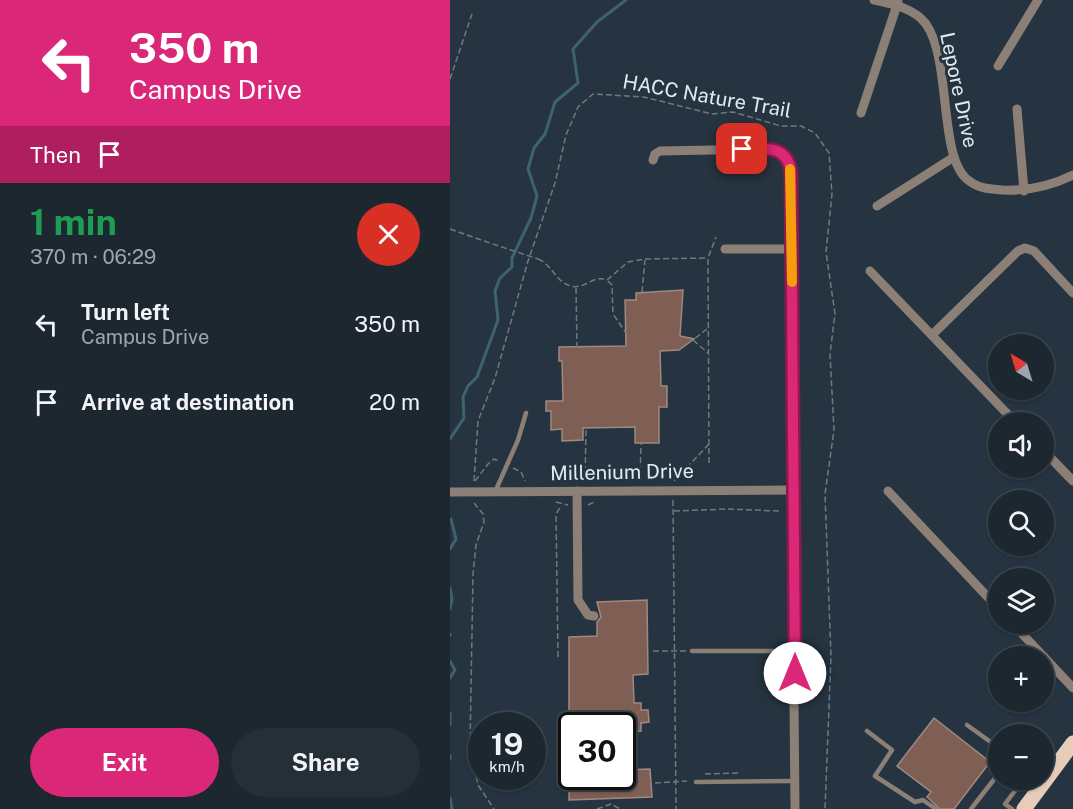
<!DOCTYPE html>
<html lang="en">
<head>
<meta charset="utf-8">
<style>
  :root { --surface:#1c2730; --page:#252f38; --text:#f1f3f6; --muted:#a0a5ab; --line:#3a444c; --accent:#db2777 }
  body { margin:0; font-family:"Public Sans",sans-serif; background:var(--page); color:var(--text); height:100vh; display:flex; flex-direction:column; font-size:22px; white-space:nowrap }
  * { box-sizing:border-box; margin:0 }
  p { font-size:20px; color:var(--muted) }
  .icon { flex:none; width:33px; height:33px; fill:none; stroke:currentColor; stroke-width:2; stroke-linecap:round; stroke-linejoin:round }
  .map { position:relative; flex:1; overflow:hidden }
  .sheet { display:flex; flex-direction:column; background:var(--surface); width:450px }
  .sheet>* { flex:none }
  .banner { background:#db2777; color:#fff; overflow:hidden }
  .needle { width:39px; rotate:322deg }
  .controls { position:absolute; left:538px; top:334px; display:grid; gap:12px }
  .controls a { display:grid; place-items:center; width:66px; height:66px; border-radius:50%; background:var(--surface); box-shadow:0 2px 4px #0004,0 0 0 2px var(--line); font-size:30px }
  .speed { position:absolute; left:18px; top:712px; display:flex; gap:12px; font-size:30px; font-weight:700; text-align:center }
  .speed>* { display:grid; place-content:center; width:78px; height:78px; border-radius:50%; background:var(--surface); box-shadow:0 2px 4px #0004,0 0 0 2px var(--line); line-height:1 }
  .speed small { font-size:15px; font-weight:400 }
  .speed .limit { border:3px solid #111; border-radius:9px; background:#fff; color:#111 }
  .pin { position:absolute; display:grid; place-items:center; width:51px; height:51px; color:#fff; margin:-26px; border-radius:12px; box-shadow:0 3px 9px #0006 }
  .me { position:absolute; width:66px; margin:-33px; rotate:0deg; stroke-linejoin:round; filter:drop-shadow(0 0 4px #0008) }
  .turn { display:flex; align-items:center; gap:21px; height:126px; padding:0 30px; font-size:27px }
  .turn .icon { width:78px; height:78px; stroke-width:2.5 }
  .turn b { display:block; font-size:42px; line-height:51px }
  .then { display:flex; align-items:center; height:57px; padding:0 30px; background:#0003; gap:12px; font-size:22px }
  .round { display:grid; place-items:center; flex:none; width:63px; height:63px; border-radius:32px; background:var(--page) }
  .head { display:flex; align-items:center; justify-content:space-between; height:102px; padding:0 30px }
  h1 { font-size:36px; font-weight:700; line-height:45px; color:#1e9e55 }
  .action { display:flex; gap:12px; margin-top:auto; padding:12px 30px }
  .action a { flex:1; height:69px; border-radius:36px; background:var(--accent); color:#fff; font-size:24px; font-weight:700; line-height:69px; text-align:center }
  .action a+a { background:var(--page); color:var(--text) }
  ul { padding:0; list-style:none }
  li { display:flex; align-items:center; gap:18px; height:78px; padding:0 30px }
  li div { flex:1 }
  li b { display:block; font-size:22px }
  li em { font-style:normal }
  main { display:flex; flex:1; min-height:0 }
  .map>svg:first-child { display:block }
</style>
</head>
<body>
<main>
<section class="sheet">
<div class="banner">
<div class="turn"><svg class="icon" aria-label="left" viewBox="0 0 24 24"><path d="M17 20v-9H6M10 6l-5 5 5 5"/></svg><div><b>350 m</b>Campus Drive</div></div>
<div class="then">Then<svg class="icon" aria-label="arrive" viewBox="0 0 24 24"><path d="M6 21V4h12l-3 4 3 4H6"/></svg></div>
</div>
<div class="head"><div><h1>1 min</h1><p>370 m · 06:29</p></div><a class="round" style="background:#d93025;color:#fff"><svg class="icon" aria-label="close" viewBox="0 0 24 24"><path d="M6 6l12 12M18 6L6 18"/></svg></a></div>
<ul>
<li><svg class="icon" aria-label="left" viewBox="0 0 24 24"><path d="M17 20v-9H6M10 6l-5 5 5 5"/></svg><div><b>Turn left</b><p>Campus Drive</p></div><em>350 m</em></li>
<li><svg class="icon" aria-label="arrive" viewBox="0 0 24 24"><path d="M6 21V4h12l-3 4 3 4H6"/></svg><div><b>Arrive at destination</b></div><em>20 m</em></li>
</ul>
<div class="action"><a>Exit</a><a>Share</a></div>
</section>
<div class="map">
<svg width="623" height="809" viewBox="0 0 623 809">
  <rect width="100%" height="100%" fill="#253440"/>
  <g fill="none" stroke-linecap="round" stroke-linejoin="round">
    <g stroke="#3d646d" stroke-width="3">
      <path d="M 0,439 L 14,418 L 13,397 L 18,386 L 27,377 L 48,320 L 45,291 L 50,278 L 62,267 L 62,258 L 81,218 L 87,196 L 78,169 L 84,148 L 95,134 L 105,102 L 128,83 L 123,49 L 147,22 L 176,0"/>
      <path d="M 0,549 L 6,539 L 1,519"/>
      <path d="M 0,588 L 2,599 L 0,609"/>
      <path d="M 0,634 L 0,635"/>
      <path d="M 0,661 L 5,670 L 0,678"/>
      <path d="M 0,713 L 0,725"/>
      <path d="M 0,756 L 0,759"/>
      <path d="M 0,798 L 2,809"/>
    </g>
  </g>
  <g fill="#7f5f53" stroke="#9f8981" stroke-width="1.5">
    <path d="M 233,290 L 230,336 L 244,339 L 229,350 L 210,351 L 211,386 L 217,386 L 217,407 L 209,407 L 209,443 L 185,443 L 185,427 L 133,428 L 133,440 L 112,441 L 112,429 L 101,430 L 101,411 L 96,411 L 96,401 L 113,401 L 112,361 L 109,361 L 109,347 L 176,346 L 175,300 L 186,300 L 186,293 Z"/>
    <path d="M 197,600 L 198,674 L 183,675 L 184,703 L 191,703 L 191,710 L 198,710 L 199,722 L 191,723 L 191,731 L 172,732 L 172,726 L 119,726 L 119,637 L 147,636 L 147,622 L 151,617 L 147,602 Z"/>
    <path d="M 484,718 L 540,762 L 504,809 L 490,809 L 477,797 L 481,792 L 447,766 Z"/>
    <path d="M 200,769 L 202,797 L 119,800 L 119,777 L 172,777 L 172,770 Z"/>
  </g>
  <g fill="none" stroke-linecap="round" stroke-linejoin="round">
    <g stroke="#6d7a84" stroke-width="1.5" stroke-dasharray="6 3" stroke-linecap="butt">
      <path d="M 0,79 L 23,11"/>
      <path d="M 0,229 L 34,241"/>
      <path d="M 88,259 C 103,265 105,282 121,286 C 135,290 143,274 157,280 L 178,262 L 195,259 L 257,258"/>
      <path d="M 158,281 L 162,285 L 163,314 L 176,333"/>
      <path d="M 126,288 L 127,347"/>
      <path d="M 192,292 L 195,260"/>
      <path d="M 257,329 L 243,340 L 258,353"/>
      <path d="M 259,463 L 258,258 L 266,237"/>
      <path d="M 63,468 L 71,472 L 75,481"/>
      <path d="M 24,481 L 28,421 L 45,378 L 78,261 L 105,183 L 116,135 L 128,107 L 143,94 L 194,97 L 262,114 L 283,112 L 331,126 L 351,126 L 365,133 L 379,153 L 382,194 L 376,252 L 385,314 L 380,354 L 384,430 L 375,494 L 381,656 L 375,809"/>
      <path d="M 25,481 L 38,464 L 44,459 L 50,462"/>
      <path d="M 135,481 L 136,428"/>
      <path d="M 190,481 L 191,443"/>
      <path d="M 224,481 L 260,443"/>
      <path d="M 223,500 L 226,809"/>
      <path d="M 106,502 L 118,505"/>
      <path d="M 24,503 L 33,514 L 34,522 L 26,545 L 23,574 L 20,748 L 28,785 L 44,809"/>
      <path d="M 138,505 L 146,501"/>
      <path d="M 224,511 L 277,509 L 329,511"/>
      <path d="M 203,651 L 236,651"/>
      <path d="M 108,657 L 106,514 L 111,506"/>
      <path d="M 255,774 L 289,773"/>
      <path d="M 205,783 L 237,781"/>
      <path d="M 147,809 L 161,804 L 170,809"/>
    </g>
    <g stroke="#8c7f76" stroke-width="4.5">
      <path d="M 45,492 L 68,440 L 76,413"/>
      <path d="M 242,651 L 345,651"/>
      <path d="M 517,725 L 549,748"/>
      <path d="M 417,731 L 442,750 L 425,776 L 465,802 L 473,800 L 486,809"/>
      <path d="M 246,782 L 345,781"/>
      <path d="M 521,809 L 549,773"/>
      <path d="M 562,809 L 555,804 L 573,780"/>
    </g>
    <g stroke="#8c7f76" stroke-width="9">
      <path d="M 424,0 C 442,4 464,8 476,24 C 502,61 488,157 518,180 C 529,189 540,189 553,190 C 577,191 601,186 623,175"/>
      <path d="M 548,66 L 588,0"/>
      <path d="M 567,109 L 574,191"/>
      <path d="M 411,113 L 448,2"/>
      <path d="M 203,160 L 205,154 L 210,151 L 320,149 L 334,154 L 339,162 L 345,809"/>
      <path d="M 427,206 L 504,157"/>
      <path d="M 275,249 L 342,249"/>
      <path d="M 420,271 L 566,423"/>
      <path d="M 482,335 L 568,251 L 575,248 L 584,251 L 623,293"/>
      <path d="M 594,451 L 623,481"/>
      <path d="M 127,491 L 128,600 L 138,615 L 144,616"/>
      <path d="M 438,491 L 549,609"/>
      <path d="M 0,492 L 344,490"/>
      <path d="M 563,624 L 594,657"/>
      <path d="M 594,657 L 623,688"/>
    </g>
    <path stroke="#e6ccb9" stroke-width="15" d="M 574,809 L 623,743"/>
    <path stroke="#6d7a84" stroke-width="1.5" stroke-dasharray="6 3" stroke-linecap="butt" d="M 34,241 L 88,259"/>
  </g>
  <g fill="none" stroke-linecap="round" stroke-linejoin="round">
    <g stroke="#8e194d" stroke-width="15">
      <path id="route" d="M 292,149 C 315,149 337,144 341,172 L 345,673"/>
    </g>
    <use href="#route" stroke="#db2777" stroke-width="10"/>
    <path stroke="#f59e0b" stroke-width="10" d="M 340,169 L 342,282"/>
  </g>
  <g text-anchor="middle" stroke-width="6" stroke-linejoin="round" paint-order="stroke">
    <g font-size="20" fill="#e1eaf2" stroke="#253440">
      <text transform="translate(509 90) rotate(78)" y="7">Lepore Drive</text>
      <text transform="translate(257 96) rotate(10)" y="7">HACC Nature Trail</text>
      <text transform="translate(172 472) rotate(-1)" y="7">Millenium Drive</text>
    </g>
  </g>
</svg>
<div class="controls">
<a><svg class="needle" viewBox="-14 -14 28 28"><path d="M0-13l5 13h-10z" fill="#e53935"/><path d="M0 13l5-13h-10z" fill="#a0a5ab"/></svg></a>
<a><svg class="icon" aria-label="sound" viewBox="0 0 24 24"><path d="M4 9h4l5-4v14l-5-4H4zM17 9q2 3 0 6"/></svg></a>
<a><svg class="icon" aria-label="search" viewBox="0 0 24 24"><circle cx="10" cy="10" r="6"/><path d="M15 15l6 6"/></svg></a>
<a><svg class="icon" aria-label="layers" viewBox="0 0 24 24"><path d="M12 4l9 5-9 5-9-5zM3 14l9 5 9-5"/></svg></a>
<a>+</a>
<a>−</a>
</div>
<div class="speed"><div>19<small>km/h</small></div><div class="limit">30</div></div>
<div class="pin" style="left:292px;top:149px;background:#d93025"><svg class="icon" aria-label="arrive" viewBox="0 0 24 24"><path d="M6 21V4h12l-3 4 3 4H6"/></svg></div>
<svg class="me" style="left:345px;top:673px" viewBox="-20 -20 40 40"><circle r="19" fill="#fff"/><path d="M0-13L10 11 0 6-10 11z" fill="#db2777"/></svg>
</div>
</main>
</body>
</html>
